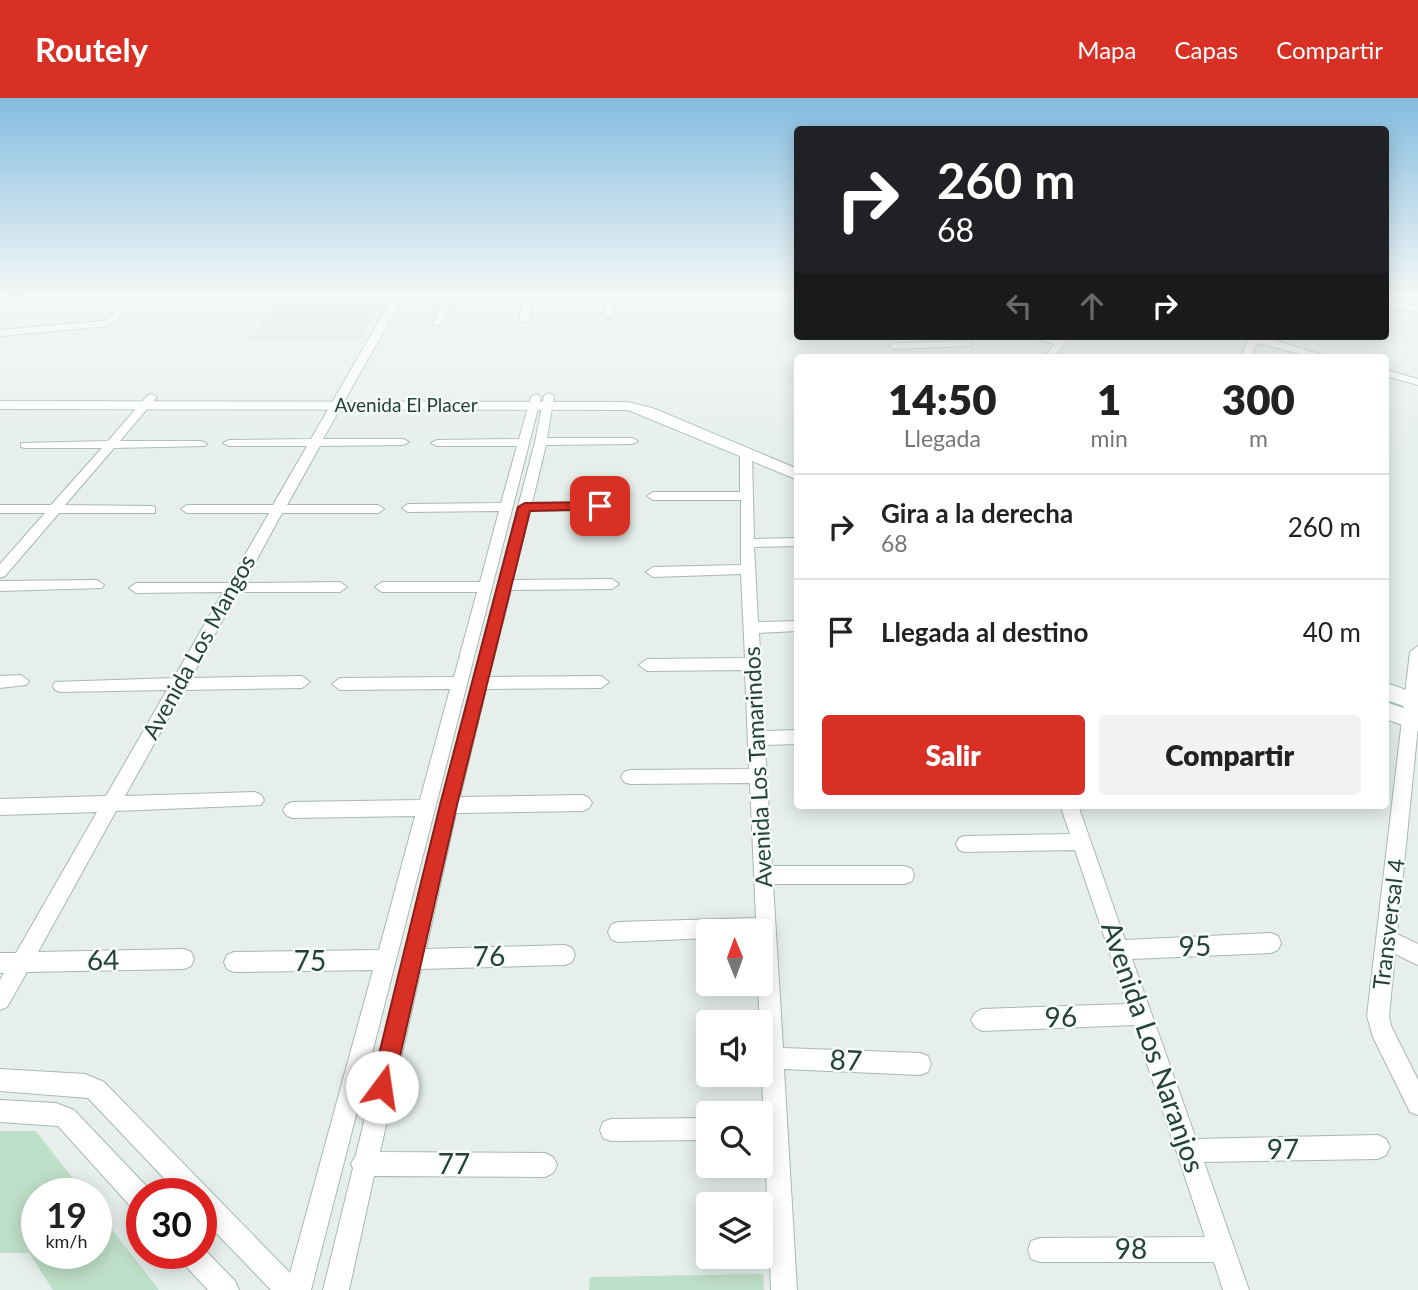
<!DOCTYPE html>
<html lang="es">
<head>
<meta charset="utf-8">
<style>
  :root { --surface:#fff; --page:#f2f2f2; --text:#222; --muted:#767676; --line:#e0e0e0; --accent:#d93025 }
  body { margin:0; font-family:Lato,sans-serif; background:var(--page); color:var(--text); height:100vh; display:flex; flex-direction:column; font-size:26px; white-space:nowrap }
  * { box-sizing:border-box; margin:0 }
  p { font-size:23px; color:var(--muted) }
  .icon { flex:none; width:38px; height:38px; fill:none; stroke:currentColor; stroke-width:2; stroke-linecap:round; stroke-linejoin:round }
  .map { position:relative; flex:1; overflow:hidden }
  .sheet { position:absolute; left:794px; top:256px; width:595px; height:455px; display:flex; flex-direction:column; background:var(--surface); border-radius:7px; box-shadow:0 4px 18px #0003 }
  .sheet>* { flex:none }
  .top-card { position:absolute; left:794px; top:28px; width:595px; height:214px; border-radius:7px; box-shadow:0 4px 18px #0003; background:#202124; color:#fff; overflow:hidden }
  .needle { width:46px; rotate:359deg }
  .buttons { position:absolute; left:696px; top:821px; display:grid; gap:14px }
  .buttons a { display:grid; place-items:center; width:77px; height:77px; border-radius:7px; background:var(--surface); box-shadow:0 4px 18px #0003; font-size:35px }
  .speed { position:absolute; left:21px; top:1080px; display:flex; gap:14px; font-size:35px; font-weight:700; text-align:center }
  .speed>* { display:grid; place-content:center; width:91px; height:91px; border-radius:50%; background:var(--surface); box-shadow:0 4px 18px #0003; line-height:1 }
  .speed small { font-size:18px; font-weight:400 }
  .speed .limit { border:10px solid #d22; background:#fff; color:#111 }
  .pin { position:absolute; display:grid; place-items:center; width:60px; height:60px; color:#fff; margin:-30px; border-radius:14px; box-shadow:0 4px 10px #0006 }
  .me { position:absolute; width:77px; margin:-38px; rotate:14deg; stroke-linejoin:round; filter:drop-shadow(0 0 5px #0008) }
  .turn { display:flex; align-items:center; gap:24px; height:147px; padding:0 28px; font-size:32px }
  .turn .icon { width:91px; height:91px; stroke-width:2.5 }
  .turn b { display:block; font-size:49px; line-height:60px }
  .lanes { display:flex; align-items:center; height:66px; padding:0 28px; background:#0003; justify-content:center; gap:35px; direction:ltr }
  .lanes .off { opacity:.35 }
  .eta { display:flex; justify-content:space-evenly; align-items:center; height:119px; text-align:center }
  .eta b { font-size:42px; font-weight:800; line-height:49px }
  .cta { display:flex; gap:14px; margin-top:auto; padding:14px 28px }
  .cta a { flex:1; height:80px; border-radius:7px; background:var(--accent); color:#fff; font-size:28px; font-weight:800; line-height:80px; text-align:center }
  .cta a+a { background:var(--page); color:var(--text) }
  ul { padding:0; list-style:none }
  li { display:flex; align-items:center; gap:21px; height:105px; padding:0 28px; border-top:2px solid var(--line) }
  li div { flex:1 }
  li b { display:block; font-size:26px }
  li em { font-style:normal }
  header { display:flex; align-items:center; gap:42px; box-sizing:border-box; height:98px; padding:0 35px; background:var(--accent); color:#fff }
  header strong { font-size:33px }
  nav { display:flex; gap:38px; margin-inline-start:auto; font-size:24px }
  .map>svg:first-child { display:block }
</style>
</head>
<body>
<header>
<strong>Routely</strong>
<nav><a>Mapa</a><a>Capas</a><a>Compartir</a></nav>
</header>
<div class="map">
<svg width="1418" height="1192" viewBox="0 0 1418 1192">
  <rect width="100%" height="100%" fill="#e6efeb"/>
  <path fill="#d4dfda" d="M 383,200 L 361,240 L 249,242 L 279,201 Z"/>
  <g fill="#bfe0c8">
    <path d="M 0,1033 L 36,1033 L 84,1095 L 37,1096 L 37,1155 L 96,1155 L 96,1111 L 159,1192 L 53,1192 L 29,1155 L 0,1155 Z"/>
    <path d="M 763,1176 L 764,1192 L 589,1192 L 590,1179 Z"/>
  </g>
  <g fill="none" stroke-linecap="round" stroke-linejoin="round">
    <g stroke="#a8b8b2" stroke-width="2">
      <g id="street">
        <path d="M 35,197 L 73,197 L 68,200 L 0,205 L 0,199 Z"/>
        <path d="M 126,197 L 135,197 L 115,224 L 108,228 L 0,238 L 0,232 L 103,223 L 109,220 Z"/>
        <path d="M 145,197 L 231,197 L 226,200 L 147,202 L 142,199 Z"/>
        <path d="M 394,197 L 404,197 L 323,341 L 403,341 L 409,344 L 403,347 L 320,348 L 287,407 L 378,407 L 384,411 L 378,415 L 282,415 L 244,485 L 340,484 L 347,489 L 340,494 L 238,494 L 191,580 L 302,578 L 310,584 L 302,590 L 184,592 L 125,698 L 255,694 L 261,697 L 264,702 L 261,707 L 116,713 L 38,854 L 184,851 L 191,854 L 194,861 L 191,868 L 184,871 L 27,874 L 7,909 L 0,912 L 0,882 L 4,875 L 0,875 L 0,855 L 16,855 L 97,714 L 0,717 L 0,701 L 106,698 L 167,592 L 61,594 L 55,592 L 53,588 L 55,584 L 174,580 L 223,494 L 136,495 L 129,490 L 136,485 L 229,485 L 269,415 L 187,415 L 181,411 L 187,407 L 273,407 L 307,348 L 229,348 L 223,345 L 229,342 L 311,341 Z"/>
        <path d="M 445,197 L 454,197 L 443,225 L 435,227 L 433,225 Z"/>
        <path d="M 524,197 L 534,197 L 529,222 L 524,225 L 519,222 Z"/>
        <path d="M 607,197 L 616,197 L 613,218 L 608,221 L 603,218 Z"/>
        <path d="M 701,197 L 723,197 L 718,200 Z"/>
        <path d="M 1386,202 L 1418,208 L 1418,214 L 1386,208 Z"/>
        <path d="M 1030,238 L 1058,241 L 1060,238 L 1070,238 L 1055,259 L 1045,259 L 1054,246 Z"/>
        <path d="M 1238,238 L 1260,238 L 1329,259 L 1312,259 L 1257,245 L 1251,259 L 1241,259 L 1248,242 Z"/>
        <path d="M 967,243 L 971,244 L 971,248 L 894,251 L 889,248 L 894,245 Z"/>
        <path d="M 1386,272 L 1418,281 L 1418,287 L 1386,278 Z"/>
        <path d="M 549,295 L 554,298 L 547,340 L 632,340 L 638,343 L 632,346 L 546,347 L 532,405 L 622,404 L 628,408 L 622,412 L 530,413 L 513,482 L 612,481 L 619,486 L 612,491 L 511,492 L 489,579 L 601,578 L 609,584 L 601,590 L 486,591 L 460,699 L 583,697 L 589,700 L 592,705 L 589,710 L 583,713 L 456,715 L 426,851 L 565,847 L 572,850 L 575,857 L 572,864 L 565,867 L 421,871 L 380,1054 L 545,1055 L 553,1059 L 557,1067 L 553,1075 L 545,1079 L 374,1078 L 349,1192 L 323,1192 L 353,1070 L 351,1066 L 356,1057 L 440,707 L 535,344 L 544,298 Z"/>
        <path d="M 152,296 L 157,299 L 120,343 L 201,343 L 207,346 L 205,348 L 114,350 L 65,407 L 151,408 L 155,409 L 155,415 L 59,415 L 5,478 L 0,480 L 0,466 L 45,415 L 0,415 L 0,407 L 51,407 L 102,350 L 25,350 L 21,349 L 21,345 L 108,343 L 148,297 Z"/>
        <path d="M 536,296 L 541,299 L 311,1192 L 271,1192 L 201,1119 L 201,1096 L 179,1096 L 88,1000 L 0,993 L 0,971 L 85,976 L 104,984 L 290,1175 L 373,872 L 234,874 L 227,871 L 224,864 L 227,857 L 234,854 L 379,852 L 415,718 L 292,720 L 286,717 L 283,712 L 286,707 L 292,704 L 420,702 L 450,591 L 340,592 L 332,586 L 340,580 L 454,579 L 477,494 L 382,494 L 375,489 L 382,484 L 480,484 L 499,413 L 408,414 L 402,410 L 408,406 L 501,405 L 517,348 L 437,348 L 431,345 L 437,342 L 519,341 L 531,299 Z"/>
        <path d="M 746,352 L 752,356 L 754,441 L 798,440 L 798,448 L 754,449 L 758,524 L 798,523 L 798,533 L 759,535 L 764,633 L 798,632 L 798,646 L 765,647 L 772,768 L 905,768 L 912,771 L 914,777 L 912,783 L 905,786 L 773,786 L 783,950 L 920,955 L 928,958 L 931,966 L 928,974 L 920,977 L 784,971 L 797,1192 L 771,1192 L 758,886 L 761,886 L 761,833 L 709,833 L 709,840 L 618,844 L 611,841 L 608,834 L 611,827 L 618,824 L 756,820 L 750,685 L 630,686 L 624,684 L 621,679 L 624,674 L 630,672 L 749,671 L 745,572 L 647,573 L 639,567 L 647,561 L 745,560 L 741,476 L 653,479 L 646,474 L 653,469 L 741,467 L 741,402 L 653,402 L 647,398 L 653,394 L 740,394 L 740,356 Z"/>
        <path d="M 97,482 L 104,487 L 102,490 L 0,493 L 0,483 Z"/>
        <path d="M 1418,548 L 1418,628 L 1397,836 L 1418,846 L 1418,867 L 1395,856 L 1389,918 L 1391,928 L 1418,982 L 1418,1017 L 1410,1014 L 1373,939 L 1367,918 L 1410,554 Z"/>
        <path d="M 21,577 L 29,583 L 26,587 L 0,590 L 0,578 Z"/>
        <path d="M 1060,707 L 1078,707 L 1125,842 L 1271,835 L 1278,838 L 1281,845 L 1278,852 L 1271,855 L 1132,861 L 1196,1041 L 1378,1037 L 1386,1041 L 1390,1049 L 1386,1057 L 1378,1061 L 1204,1064 L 1249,1192 L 1223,1192 L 1214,1164 L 1040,1164 L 1031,1161 L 1028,1152 L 1031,1143 L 1040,1140 L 1205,1139 L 1134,927 L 982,933 L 975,929 L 971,922 L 975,915 L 982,911 L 1127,906 L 1075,752 L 965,754 L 959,752 L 956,746 L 959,740 L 965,738 L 1070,736 Z"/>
        <path d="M 0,1002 L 56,1005 L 74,1012 L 151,1093 L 151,1096 L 142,1096 L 142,1114 L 133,1111 L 58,1028 L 0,1024 Z"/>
        <path d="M 709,1020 L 709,1042 L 611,1043 L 603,1040 L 600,1032 L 603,1024 L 611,1021 Z"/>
        <path d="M 201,1148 L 235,1183 L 239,1192 L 208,1192 L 182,1164 L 178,1155 L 201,1155 Z"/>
      </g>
    </g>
    <g stroke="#a4bbb3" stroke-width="2">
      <g id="secondary">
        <path d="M 0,303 L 628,304 L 655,311 L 798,371 L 798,382 L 628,312 L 0,311 Z"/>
        <path d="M 1386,585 L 1418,596 L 1418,613 L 1386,602 Z"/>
        <path d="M 1386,604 L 1418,615 L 1418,633 L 1386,621 Z"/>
      </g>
    </g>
    <use href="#street" fill="#fff" fill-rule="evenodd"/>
    <use href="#secondary" fill="#fff" fill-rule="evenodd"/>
  </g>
  <linearGradient id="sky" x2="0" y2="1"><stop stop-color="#84bce0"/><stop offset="0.54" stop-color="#f4f8f6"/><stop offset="1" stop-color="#f4f8f6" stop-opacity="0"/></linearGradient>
  <rect width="1418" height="364" fill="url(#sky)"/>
  <path fill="#d93025" stroke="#8d1f18" stroke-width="2" d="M 600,404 L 606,408 L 605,411 L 530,413 L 457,707 L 393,989 L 390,997 L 382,1001 L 374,997 L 371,989 L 440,707 L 518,409 L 525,405 Z"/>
  <g text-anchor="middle" stroke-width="5" stroke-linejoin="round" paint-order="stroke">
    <g font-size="19" fill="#24423a" stroke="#f7fbf9">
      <text x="406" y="314">Avenida El Placer</text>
    </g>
    <g font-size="23" fill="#24423a" stroke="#f7fbf9">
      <text transform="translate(199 549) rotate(-61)" y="8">Avenida Los Mangos</text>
      <text transform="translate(758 669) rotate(-93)" y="8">Avenida Los Tamarindos</text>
      <text transform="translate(1389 826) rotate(-83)" y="8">Transversal 4</text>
    </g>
    <g font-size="28" fill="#24423a" stroke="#f7fbf9">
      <text transform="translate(1195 848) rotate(-2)" y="10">95</text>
      <text transform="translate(489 858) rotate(-1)" y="10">76</text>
      <text transform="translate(103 862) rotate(-1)" y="10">64</text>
      <text x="310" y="873">75</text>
      <text transform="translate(1061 919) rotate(-2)" y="10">96</text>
      <text transform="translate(1153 949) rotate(71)" y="10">Avenida Los Naranjos</text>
      <text transform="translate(846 962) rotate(3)" y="10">87</text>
      <text transform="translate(1283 1051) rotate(-1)" y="10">97</text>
      <text x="454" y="1076">77</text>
      <text x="1131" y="1161">98</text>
    </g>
  </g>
</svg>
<div class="buttons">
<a><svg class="needle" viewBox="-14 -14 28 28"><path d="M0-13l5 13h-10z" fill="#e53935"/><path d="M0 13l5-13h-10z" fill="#767676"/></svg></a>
<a><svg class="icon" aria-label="sound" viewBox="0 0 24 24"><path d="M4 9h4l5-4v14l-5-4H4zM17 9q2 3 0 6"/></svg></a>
<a><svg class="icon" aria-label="search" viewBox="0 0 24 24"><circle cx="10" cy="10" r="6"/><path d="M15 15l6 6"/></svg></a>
<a><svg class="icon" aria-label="layers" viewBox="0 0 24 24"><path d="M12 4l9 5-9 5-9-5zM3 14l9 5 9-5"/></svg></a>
</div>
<div class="speed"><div>19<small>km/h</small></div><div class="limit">30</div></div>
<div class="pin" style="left:600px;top:408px;background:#d93025"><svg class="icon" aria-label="arrive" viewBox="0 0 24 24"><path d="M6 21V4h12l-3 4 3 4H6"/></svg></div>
<svg class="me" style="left:382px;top:989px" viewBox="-20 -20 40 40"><circle r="19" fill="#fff"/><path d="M0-13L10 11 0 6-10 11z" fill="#d93025"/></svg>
<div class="top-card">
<div class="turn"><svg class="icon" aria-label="right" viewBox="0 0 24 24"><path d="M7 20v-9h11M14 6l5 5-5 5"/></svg><div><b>260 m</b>68</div></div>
<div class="lanes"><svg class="icon off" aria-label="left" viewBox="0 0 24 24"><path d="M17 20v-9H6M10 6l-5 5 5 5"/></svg><svg class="icon off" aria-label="ahead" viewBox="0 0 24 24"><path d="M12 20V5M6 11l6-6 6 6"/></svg><svg class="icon" aria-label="right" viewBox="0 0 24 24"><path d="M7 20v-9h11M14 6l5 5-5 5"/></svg></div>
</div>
<section class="sheet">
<div class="eta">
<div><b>14:50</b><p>Llegada</p></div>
<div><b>1</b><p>min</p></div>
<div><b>300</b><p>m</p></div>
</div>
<ul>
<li><svg class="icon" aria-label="right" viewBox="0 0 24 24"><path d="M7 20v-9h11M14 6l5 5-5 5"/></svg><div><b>Gira a la derecha</b><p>68</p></div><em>260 m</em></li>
<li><svg class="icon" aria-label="arrive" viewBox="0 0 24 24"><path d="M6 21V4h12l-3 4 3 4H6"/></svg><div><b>Llegada al destino</b></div><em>40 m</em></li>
</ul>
<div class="cta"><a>Salir</a><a>Compartir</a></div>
</section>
</div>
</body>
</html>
